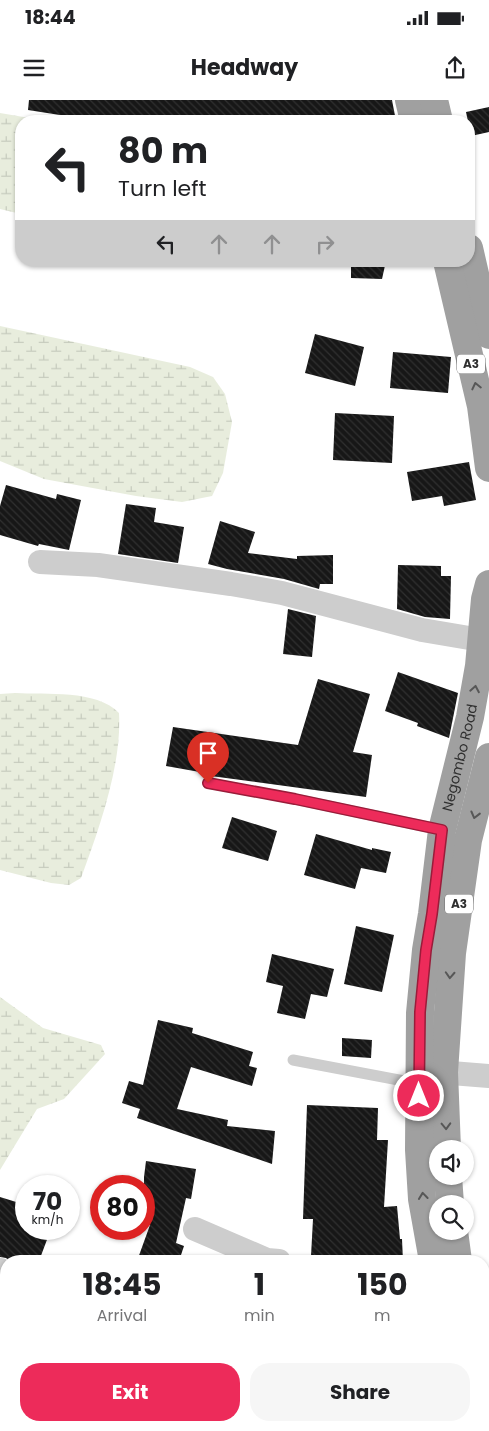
<!DOCTYPE html>
<html lang="en">
<head>
<meta charset="utf-8">
<style>
  :root { --surface:#fff; --page:#f6f6f6; --text:#202124; --muted:#757577; --accent:#ed2b5a }
  body { margin:0; font-family:Poppins,sans-serif; background:var(--page); color:var(--text); height:100vh; display:flex; flex-direction:column; font-size:19px; white-space:nowrap }
  * { box-sizing:border-box; margin:0 }
  p { font-size:16px; color:var(--muted) }
  .icon { flex:none; width:28px; height:28px; fill:none; stroke:currentColor; stroke-width:2; stroke-linecap:round; stroke-linejoin:round }
  .map { position:relative; flex:1; overflow:hidden }
  .panel { position:absolute; left:0px; top:1155px; width:490px; height:176px; display:flex; flex-direction:column; background:var(--surface); border-radius:20px 20px 0 0; box-shadow:0 1px 4px #0004 }
  .panel>* { flex:none }
  .banner { position:absolute; left:15px; top:15px; width:460px; height:152px; border-radius:20px; box-shadow:0 1px 4px #0004; background:#fff; color:var(--text); overflow:hidden }
  .buttons { position:absolute; left:429px; top:1040px; display:grid; gap:10px }
  .buttons a { display:grid; place-items:center; width:45px; height:45px; border-radius:50%; background:var(--surface); box-shadow:0 1px 4px #0004; font-size:25px }
  .speed { position:absolute; left:15px; top:1075px; display:flex; gap:10px; font-size:25px; font-weight:700; text-align:center }
  .speed>* { display:grid; place-content:center; width:65px; height:65px; border-radius:50%; background:var(--surface); box-shadow:0 1px 4px #0004; line-height:1 }
  .speed small { font-size:12px; font-weight:400 }
  .speed .limit { border:8px solid #d22; background:#fff; color:#111 }
  .pin { position:absolute; display:grid; place-items:center; width:42px; height:42px; color:#fff; margin:-51px -21px; border-radius:50% 50% 50% 0; rotate:-45deg; box-shadow:0 0 5px #0007 }
  .pin .icon { rotate:45deg }
  .me { position:absolute; width:55px; margin:-28px; rotate:0deg; stroke-linejoin:round; filter:drop-shadow(0 0 4px #0008) }
  .turn { display:flex; align-items:center; gap:18px; height:105px; padding:0 20px; font-size:22px }
  .turn .icon { width:65px; height:65px; stroke-width:2.5 }
  .turn b { display:block; font-size:35px; line-height:42px }
  .lanes { display:flex; align-items:center; height:48px; padding:0 20px; background:#0003; justify-content:center; gap:25px; direction:ltr }
  .lanes .off { opacity:.35 }
  .eta { display:flex; justify-content:space-evenly; align-items:center; height:85px; text-align:center }
  .eta b { font-size:30px; font-weight:700; line-height:35px }
  .cta { display:flex; gap:10px; margin-top:auto; padding:10px 20px }
  .cta a { flex:1; height:58px; border-radius:20px; background:var(--accent); color:#fff; font-size:20px; font-weight:700; line-height:58px; text-align:center }
  .cta a+a { background:var(--page); color:var(--text) }
  .status { display:flex; justify-content:space-between; align-items:center; height:35px; padding:0 25px; background:var(--surface); direction:ltr }
  .status svg { height:14px; fill:currentColor }
  header { display:flex; justify-content:space-between; align-items:center; height:65px; padding:0 20px; background:var(--surface); font-size:22px; font-weight:700 }
  .map>svg:first-child { display:block }
</style>
</head>
<body>
<div class="status"><b>18:44</b><svg viewBox="0 0 49 12"><path d="M0 12V9h3v3zM5 12V6h3v6zM10 12V3h3v9zM15 12V0h3v12zM26 1h20v11H26zM47 4h2v5h-2z"/></svg></div>
<header><svg class="icon" aria-label="menu" viewBox="0 0 24 24"><path d="M4 6h16M4 12h16M4 18h16"/></svg>Headway<svg class="icon" aria-label="share" viewBox="0 0 24 24"><path d="M12 15V3M7 8l5-5 5 5M5 13v7h14v-7"/></svg></header>
<div class="map">
<svg width="489" height="1331" viewBox="0 0 489 1331">
  <defs>
    <pattern id="wetland-marsh" width="20" height="14" patternUnits="userSpaceOnUse" patternTransform="scale(1.25)"><rect width="20" height="14" fill="#e8eddd"/><path d="M1 5h8M5 5V1M11 12h8M15 12V8" fill="none" stroke="#c7ccbe"/></pattern>
    <pattern id="building-back-hatch" width="6" height="6" patternUnits="userSpaceOnUse" patternTransform="scale(1.25)"><rect width="6" height="6" fill="#171717"/><path d="M-1 5l2 2M0 0l6 6M5-1l2 2" fill="none" stroke="#303030"/></pattern>
  </defs>
  <rect width="100%" height="100%" fill="#fff"/>
  <g fill="url(#wetland-marsh)">
    <path d="M 0,13 L 47,21 L 21,21 L 21,114 L 0,109 Z"/>
    <path d="M 0,226 L 190,267 L 213,277 L 225,294 L 232,322 L 223,373 L 212,396 L 182,402 L 136,396 L 44,379 L 0,361 Z"/>
    <path d="M 15,593 C 46,595 96,589 119,613 C 122,665 99,729 81,778 L 69,785 L 51,783 L 0,770 L 0,594 Z"/>
    <path d="M 0,897 L 43,928 L 101,945 L 105,954 L 64,999 L 37,1009 L 0,1070 Z"/>
  </g>
  <g fill="url(#building-back-hatch)">
    <path d="M 29,0 L 392,0 L 396,21 L 98,21 L 28,10 Z"/>
    <path d="M 489,7 L 489,32 L 471,36 L 466,12 Z"/>
    <path d="M 351,161 L 386,161 L 382,179 L 351,178 Z"/>
    <path d="M 315,234 L 364,247 L 355,286 L 305,273 Z"/>
    <path d="M 393,252 L 451,257 L 448,293 L 390,288 Z"/>
    <path d="M 335,313 L 394,316 L 392,363 L 333,360 Z"/>
    <path d="M 469,362 L 476,400 L 444,406 L 442,396 L 412,401 L 407,372 Z"/>
    <path d="M 6,385 L 56,399 L 57,394 L 81,400 L 69,450 L 39,444 L 38,446 L 0,435 L 0,406 Z"/>
    <path d="M 126,404 L 156,408 L 154,422 L 184,427 L 178,463 L 118,454 Z"/>
    <path d="M 220,421 L 255,432 L 248,453 L 297,459 L 297,456 L 333,455 L 333,484 L 320,484 L 319,489 L 284,479 L 227,469 L 208,464 Z"/>
    <path d="M 398,465 L 441,466 L 441,476 L 451,476 L 450,519 L 425,517 L 397,509 Z"/>
    <path d="M 288,509 L 316,516 L 312,557 L 283,554 Z"/>
    <path d="M 398,572 L 458,593 L 449,638 L 417,626 L 418,623 L 385,611 Z"/>
    <path d="M 318,579 L 370,594 L 353,652 L 372,655 L 366,697 L 211,676 L 211,674 L 166,666 L 173,627 L 298,645 Z"/>
    <path d="M 232,717 L 277,731 L 268,761 L 222,748 Z"/>
    <path d="M 316,734 L 372,750 L 372,748 L 391,752 L 386,773 L 361,768 L 355,789 L 304,775 Z"/>
    <path d="M 356,826 L 394,835 L 382,892 L 344,884 Z"/>
    <path d="M 272,854 L 334,869 L 327,897 L 311,894 L 305,919 L 277,913 L 283,886 L 266,882 Z"/>
    <path d="M 158,920 L 193,928 L 192,933 L 253,952 L 249,966 L 257,968 L 252,986 L 191,967 L 177,1009 L 228,1020 L 227,1026 L 275,1031 L 272,1064 L 137,1018 L 140,1009 L 122,1003 L 129,981 L 143,985 Z"/>
    <path d="M 342,938 L 372,940 L 371,958 L 342,956 Z"/>
    <path d="M 307,1005 L 378,1008 L 377,1040 L 388,1040 L 384,1107 L 397,1106 L 400,1139 L 402,1139 L 403,1161 L 367,1161 L 367,1160 L 311,1156 L 313,1119 L 303,1119 Z"/>
    <path d="M 146,1061 L 196,1069 L 191,1099 L 186,1098 L 176,1143 L 184,1146 L 179,1161 L 137,1161 L 150,1125 L 144,1124 L 144,1077 Z"/>
    <path d="M 0,1097 L 26,1105 L 26,1129 L 51,1129 L 39,1161 L 10,1161 L 6,1158 L 0,1157 Z"/>
  </g>
  <g fill="none" stroke-linecap="round" stroke-linejoin="round">
    <g stroke="#cdcdcd" stroke-width="11">
      <path d="M 208,683 L 295,699 L 442,730"/>
      <path d="M 293,960 L 420,984"/>
    </g>
    <g stroke="#cdcdcd" stroke-width="24">
      <path d="M 40,462 L 98,465 L 231,484 L 282,493 L 422,530 L 481,540"/>
      <path d="M 426,971 L 489,976"/>
      <path d="M 195,1129 L 267,1160 L 279,1161"/>
      <path d="M 0,1170 L 6,1178"/>
      <path d="M 484,1213 L 489,1214"/>
      <path d="M 114,1325 L 130,1331"/>
    </g>
    <g stroke="#a0a0a0" stroke-width="28">
      <path d="M 409,0 L 414,21"/>
      <path d="M 434,0 L 439,21"/>
      <path d="M 469,148 L 489,235"/>
      <path d="M 447,161 L 481,306 L 489,368"/>
      <path d="M 447,1049 L 444,972 L 452,853 L 468,740 L 489,657"/>
      <path d="M 448,1076 L 450,1104"/>
      <path d="M 454,1131 L 458,1161"/>
      <path id="s1" d="M 433,1161 L 422,1099 L 419,1050 L 420,913 L 426,850 L 432,814 L 442,730 L 470,617 L 479,566 L 485,499 L 489,484"/>
      <path d="M 484,1303 L 489,1331"/>
      <path d="M 464,1325 L 465,1331"/>
    </g>
  </g>
  <defs><path id="oneway-chevron" d="M-2-3.5L2.5 0L-2 3.5" fill="none" stroke-width="1.6" stroke-linecap="round" stroke-linejoin="round" transform="scale(1.25)"/></defs>
  <g stroke="#575757">
    <use href="#oneway-chevron" transform="translate(476 286) rotate(-103)"/>
    <use href="#oneway-chevron" transform="translate(475 589) rotate(-80)"/>
    <use href="#oneway-chevron" transform="translate(475 715) rotate(104)"/>
    <use href="#oneway-chevron" transform="translate(450 875) rotate(93)"/>
    <use href="#oneway-chevron" transform="translate(446 1026) rotate(88)"/>
    <use href="#oneway-chevron" transform="translate(423 1096) rotate(-96)"/>
  </g>
  <g fill="none" stroke-linecap="round" stroke-linejoin="round">
    <g stroke="#9a1c3a" stroke-width="12">
      <path id="route" d="M 208,683 L 295,699 L 442,730 L 432,814 L 426,850 L 420,912 L 419,996"/>
    </g>
    <use href="#route" stroke="#ed2b5a" stroke-width="9"/>
  </g>
  <g text-anchor="middle" stroke-width="5" stroke-linejoin="round" paint-order="stroke">
    <g fill="#fff" stroke="#6e6e6e" stroke-width="1">
      <rect x="457" y="254.5" width="28" height="19" rx="4"/>
      <rect x="445" y="794.5" width="28" height="19" rx="4"/>
    </g>
    <g font-size="12" font-weight="bold" fill="#303030">
      <text x="471" y="268">A3</text>
      <text x="459" y="808">A3</text>
    </g>
    <g font-size="14" fill="#303030" stroke="#fff">
      <text dy="5" stroke="none"><textPath href="#s1" startOffset="508">Negombo Road</textPath></text>
    </g>
  </g>
</svg>
<div class="buttons">
<a><svg class="icon" aria-label="sound" viewBox="0 0 24 24"><path d="M4 9h4l5-4v14l-5-4H4zM17 9q2 3 0 6"/></svg></a>
<a><svg class="icon" aria-label="search" viewBox="0 0 24 24"><circle cx="10" cy="10" r="6"/><path d="M15 15l6 6"/></svg></a>
</div>
<div class="speed"><div>70<small>km/h</small></div><div class="limit">80</div></div>
<div class="pin" style="left:208px;top:683px;background:#d93025"><svg class="icon" aria-label="arrive" viewBox="0 0 24 24"><path d="M6 21V4h12l-3 4 3 4H6"/></svg></div>
<svg class="me" style="left:419px;top:996px" viewBox="-20 -20 40 40"><circle r="17" fill="#ed2b5a" stroke="#fff" stroke-width="3"/><path d="M0-11L8 9 0 5-8 9z" fill="#fff"/></svg>
<div class="banner">
<div class="turn"><svg class="icon" aria-label="left" viewBox="0 0 24 24"><path d="M17 20v-9H6M10 6l-5 5 5 5"/></svg><div><b>80 m</b>Turn left</div></div>
<div class="lanes"><svg class="icon" aria-label="left" viewBox="0 0 24 24"><path d="M17 20v-9H6M10 6l-5 5 5 5"/></svg><svg class="icon off" aria-label="ahead" viewBox="0 0 24 24"><path d="M12 20V5M6 11l6-6 6 6"/></svg><svg class="icon off" aria-label="ahead" viewBox="0 0 24 24"><path d="M12 20V5M6 11l6-6 6 6"/></svg><svg class="icon off" aria-label="right" viewBox="0 0 24 24"><path d="M7 20v-9h11M14 6l5 5-5 5"/></svg></div>
</div>
<section class="panel">
<div class="eta">
<div><b>18:45</b><p>Arrival</p></div>
<div><b>1</b><p>min</p></div>
<div><b>150</b><p>m</p></div>
</div>
<div class="cta"><a>Exit</a><a>Share</a></div>
</section>
</div>
</body>
</html>
